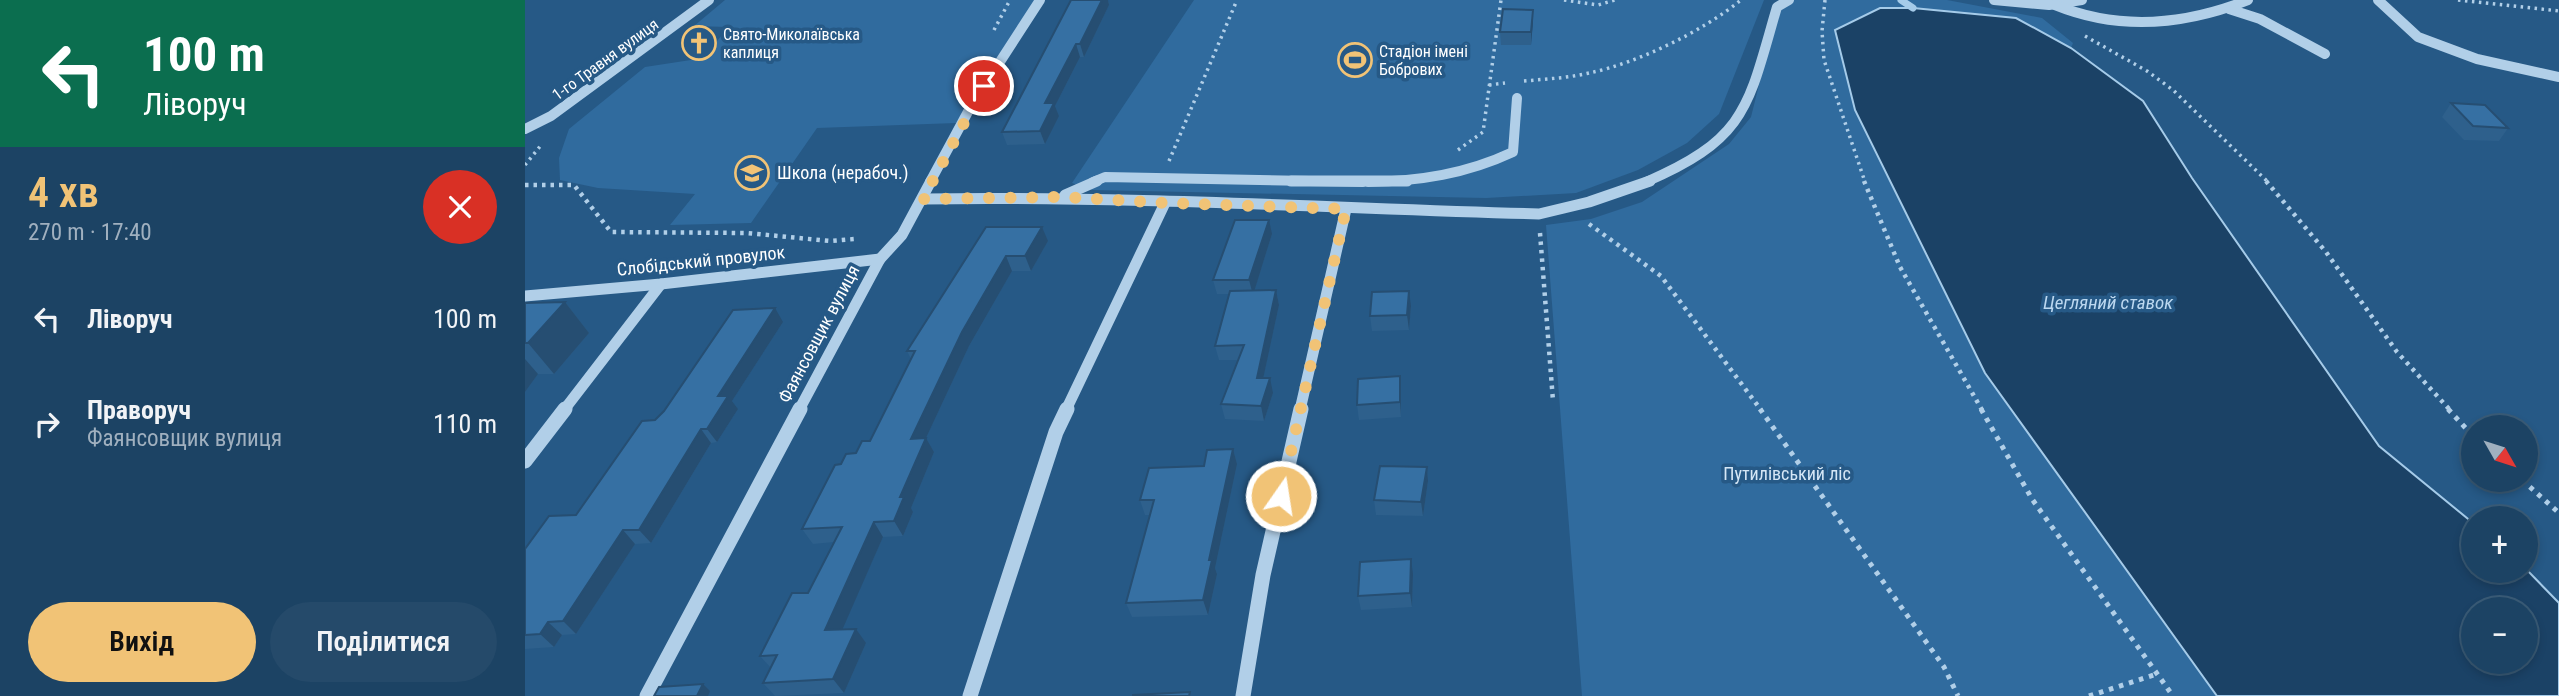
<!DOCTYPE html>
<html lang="uk">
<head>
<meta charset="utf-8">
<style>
  :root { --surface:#1c4364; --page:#254a6a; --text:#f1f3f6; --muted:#a0b0bf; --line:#3a5c78; --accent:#f1c376 }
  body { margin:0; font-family:"Roboto Condensed",sans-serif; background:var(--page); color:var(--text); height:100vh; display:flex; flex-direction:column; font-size:26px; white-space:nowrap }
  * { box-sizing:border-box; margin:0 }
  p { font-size:23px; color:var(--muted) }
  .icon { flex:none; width:38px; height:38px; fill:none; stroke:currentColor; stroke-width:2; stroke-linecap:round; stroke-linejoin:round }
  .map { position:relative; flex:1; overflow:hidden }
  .panel { display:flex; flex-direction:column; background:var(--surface); width:525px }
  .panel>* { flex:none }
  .banner { background:#0b6e4f; color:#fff; overflow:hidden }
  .needle { width:46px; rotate:129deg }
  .controls { position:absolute; left:1936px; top:415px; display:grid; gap:14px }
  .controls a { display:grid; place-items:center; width:77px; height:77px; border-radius:50%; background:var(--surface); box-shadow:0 4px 10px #0003,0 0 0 2px var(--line); font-size:35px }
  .pin { position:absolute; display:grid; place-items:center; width:60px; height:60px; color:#fff; margin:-30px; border:4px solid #fff; border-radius:50%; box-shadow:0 2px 7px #0007 }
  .me { position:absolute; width:77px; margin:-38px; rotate:13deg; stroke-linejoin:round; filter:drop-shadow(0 0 5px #0008) }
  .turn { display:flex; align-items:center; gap:24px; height:147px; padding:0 28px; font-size:32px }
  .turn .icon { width:91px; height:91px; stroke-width:2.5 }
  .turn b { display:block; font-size:49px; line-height:60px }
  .round { display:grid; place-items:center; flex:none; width:74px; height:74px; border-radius:37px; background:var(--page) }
  .headline { display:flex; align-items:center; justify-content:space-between; height:119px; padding:0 28px }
  h1 { font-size:42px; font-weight:600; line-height:52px; color:var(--accent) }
  .primary-button { display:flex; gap:14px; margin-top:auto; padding:14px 28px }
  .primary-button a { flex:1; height:80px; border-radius:42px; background:var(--accent); color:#111; font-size:28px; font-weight:600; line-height:80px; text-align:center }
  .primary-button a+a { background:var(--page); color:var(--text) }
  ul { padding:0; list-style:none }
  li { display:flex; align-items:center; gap:21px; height:105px; padding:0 28px }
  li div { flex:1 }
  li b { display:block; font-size:26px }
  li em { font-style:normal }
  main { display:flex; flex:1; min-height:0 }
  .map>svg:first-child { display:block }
</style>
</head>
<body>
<main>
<section class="panel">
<div class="banner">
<div class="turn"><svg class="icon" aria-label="left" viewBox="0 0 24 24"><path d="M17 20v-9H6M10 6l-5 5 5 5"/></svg><div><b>100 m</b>Ліворуч</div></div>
</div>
<div class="headline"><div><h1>4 хв</h1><p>270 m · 17:40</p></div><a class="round" style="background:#d93025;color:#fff"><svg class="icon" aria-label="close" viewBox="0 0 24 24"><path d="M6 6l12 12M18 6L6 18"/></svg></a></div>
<ul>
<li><svg class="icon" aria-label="left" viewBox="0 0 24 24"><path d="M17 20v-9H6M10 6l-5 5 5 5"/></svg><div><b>Ліворуч</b></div><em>100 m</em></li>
<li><svg class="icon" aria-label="right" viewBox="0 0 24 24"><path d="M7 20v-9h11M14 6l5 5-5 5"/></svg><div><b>Праворуч</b><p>Фаянсовщик вулиця</p></div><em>110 m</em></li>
</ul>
<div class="primary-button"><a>Вихід</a><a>Поділитися</a></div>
</section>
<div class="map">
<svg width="2034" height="696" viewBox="0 0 2034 696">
  <rect width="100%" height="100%" fill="#265986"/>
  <g fill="#306b9e">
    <path d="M 200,0 L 514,0 L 431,123 L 292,128 L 226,223 L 145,225 L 170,194 L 73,188 L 35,180 L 34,158 L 44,129 L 120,67 L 179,58 L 203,27 L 169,26 Z"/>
    <path d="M 669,0 L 1239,0 L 1194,114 L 1162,143 L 1113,170 L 1051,193 L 961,198 L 567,190 L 547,183 Z"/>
    <path d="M 1268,0 L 1422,0 L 1517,18 L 1548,43 L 1546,48 L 1491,18 L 1460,373 L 1692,696 L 1057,696 L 1021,225 L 1066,219 L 1117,202 L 1204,144 L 1226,117 L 1253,9 Z"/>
  </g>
  <path fill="#1b4266" stroke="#a5cbe9" stroke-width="2" fill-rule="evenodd" d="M 1355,8 L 1388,8 L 1491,18 L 1546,48 L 1618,101 L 1667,178 L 1854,446 L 1948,523 L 1948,570 L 2000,570 L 2000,568 L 2034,603 L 2034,696 L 1692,696 L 1460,373 L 1330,110 L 1310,30 ZM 1948,609 L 2000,609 L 2000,662 L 1948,662 Z"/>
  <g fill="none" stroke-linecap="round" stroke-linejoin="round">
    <path stroke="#a5cbe9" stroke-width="7" d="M 1376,0 L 1388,8"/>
    <g stroke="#b1cfe8" stroke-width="3.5" stroke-dasharray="2.5 4.5" stroke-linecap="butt">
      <path d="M 1039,0 L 1073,5 L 1090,0"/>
      <path d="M 1300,0 L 1297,31 L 1299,60 L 1340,182"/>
      <path d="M 1933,0 L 2034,11"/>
      <path d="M 469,30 L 485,0"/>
      <path d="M 1560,36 L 1622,71 L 1648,90 L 1743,182"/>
      <path d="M 999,81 C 1021,79 1043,78 1064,73 C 1113,63 1178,31 1216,0"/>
      <path d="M 964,85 L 980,83"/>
      <path d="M 933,150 L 958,132 L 976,0"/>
      <path d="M 644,161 L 712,0"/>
      <path d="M 0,165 L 17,144"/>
    </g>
    <g stroke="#b1cfe8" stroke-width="4.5" stroke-dasharray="3.5 5" stroke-linecap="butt">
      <path d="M 1339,181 L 1375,267 L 1457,410"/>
      <path d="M 1741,181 L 1801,252 L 1872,352 L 1925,410"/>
      <path d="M 0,185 L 49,185 L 86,232 L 222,233 L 305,241 L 330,239"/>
      <path d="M 1064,224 L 1136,276 L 1236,410"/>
      <path d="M 1015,233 L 1028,401"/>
    </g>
    <g stroke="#b1cfe8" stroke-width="5" stroke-dasharray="4.5 6" stroke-linecap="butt">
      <path d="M 1235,409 L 1419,667 L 1433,696"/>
      <path d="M 1456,409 L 1507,499 L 1648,696"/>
      <path d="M 1923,409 L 1948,436"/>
      <path d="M 1997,480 L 2034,513"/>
      <path d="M 1564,696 L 1632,674"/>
    </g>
    <g stroke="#b1cfe8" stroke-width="10">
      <path d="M 1469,0 L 1524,5 L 1557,0"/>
      <path d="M 1853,0 L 1893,37 L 1952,59 L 2034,77"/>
      <path d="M 1530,5 C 1594,31 1660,25 1723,0"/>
      <path d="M 1704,9 L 1735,19 L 1800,54"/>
      <path d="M 0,129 L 26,116 L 184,0"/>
      <path d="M 405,182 L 445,108 L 515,0"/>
      <path d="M 568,182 L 580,177 L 838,182"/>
      <path d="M 843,182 C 895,181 941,174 988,152 L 992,98"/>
      <path d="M 1121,182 C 1223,138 1223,106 1252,7 L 1264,0"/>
    </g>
    <g stroke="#b1cfe8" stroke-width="11">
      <path d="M 766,181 L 882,181"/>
      <path d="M 540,195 L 572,181"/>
      <path d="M 398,199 C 603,196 809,208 1014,214 L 1064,202 L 1125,181"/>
      <path d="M 0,296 L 136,284 L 355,259"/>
      <path d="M 39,410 L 136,284"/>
      <path d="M 274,410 L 355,259 L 377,235 L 406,181"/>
      <path d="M 541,410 L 640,203"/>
      <path d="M 775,410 L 821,209"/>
    </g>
    <g stroke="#b1cfe8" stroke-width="15">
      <path d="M 0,461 L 40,409"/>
      <path d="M 122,696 L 275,409"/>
      <path d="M 445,696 L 531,432 L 542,409"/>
      <path d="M 718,696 L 738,575 L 776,409"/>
    </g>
  </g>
  <g fill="#2e608c">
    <path d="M 546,0 L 583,0 L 584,5 L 559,57 L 555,57 L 530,106 L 534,116 L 520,144 L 482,145 L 477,132 Z"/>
    <path d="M 1008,10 L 1006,45 L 976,45 L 975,32 Z"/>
    <path d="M 1926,103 L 1983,128 L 1974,141 L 1939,140 L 1917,117 Z"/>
    <path d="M 461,227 L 523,241 L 506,271 L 487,271 L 444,346 L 401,438 L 409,452 L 386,508 L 388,512 L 378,536 L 358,537 L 317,629 L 341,643 L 319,693 L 250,696 L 238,683 L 246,668 L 235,656 L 283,593 L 309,542 L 288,544 L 277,529 L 316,464 L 345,441 L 386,359 L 382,351 Z"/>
    <path d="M 747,234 L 729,291 L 751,290 L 754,305 L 738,378 L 748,393 L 739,421 L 700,419 L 696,404 L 713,360 L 694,360 L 690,346 L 704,294 L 692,294 L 688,280 Z"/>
    <path d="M 40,302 L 64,333 L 29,374 L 13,374 L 0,392 L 0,303 Z"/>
    <path d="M 886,306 L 884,330 L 847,331 L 845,316 Z"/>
    <path d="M 258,322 L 207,401 L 213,409 L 192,442 L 186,443 L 126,543 L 110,544 L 51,634 L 37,635 L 29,647 L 0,649 L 0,549 L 51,515 L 130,420 Z"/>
    <path d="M 876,391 L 876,417 L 834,420 L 832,405 Z"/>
    <path d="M 708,449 L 712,464 L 690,568 L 692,574 L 683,615 L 607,617 L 601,603 L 625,515 L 620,515 L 615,500 L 679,466 Z"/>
    <path d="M 902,467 L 903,481 L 898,516 L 851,515 L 849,500 Z"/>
    <path d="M 888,574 L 887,607 L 836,610 L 833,596 Z"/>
  </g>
  <g fill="#264e72">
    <path d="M 577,0 L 583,0 L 584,5 L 559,57 L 555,44 Z"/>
    <path d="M 1008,10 L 1008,23 L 1006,45 L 1006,32 Z"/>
    <path d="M 551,44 L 555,57 L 530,106 L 534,116 L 520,144 L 515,131 L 520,103 Z"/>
    <path d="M 744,220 L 747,234 L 728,295 L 724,280 Z"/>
    <path d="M 517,227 L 523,241 L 506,271 L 500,256 Z"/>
    <path d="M 481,256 L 487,271 L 444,346 L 401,438 L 409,452 L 386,508 L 388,512 L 378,536 L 369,521 L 375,497 L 386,439 L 437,332 Z"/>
    <path d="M 751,290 L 754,305 L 735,393 L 732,378 Z"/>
    <path d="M 884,291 L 886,306 L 884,330 L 882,315 Z"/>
    <path d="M 40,302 L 64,333 L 29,374 L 3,343 Z"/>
    <path d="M 250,308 L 258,322 L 207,401 L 213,409 L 192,442 L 182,429 L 193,396 Z"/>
    <path d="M 0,359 L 13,374 L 0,392 Z"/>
    <path d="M 875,376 L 876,391 L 876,417 L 875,402 Z"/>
    <path d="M 745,378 L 748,393 L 739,421 L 736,406 Z"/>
    <path d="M 176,429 L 186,443 L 126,543 L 114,530 Z"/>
    <path d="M 708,449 L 712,464 L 690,568 L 692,574 L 683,615 L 678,600 L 684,560 Z"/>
    <path d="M 902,467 L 903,481 L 898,516 L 896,502 Z"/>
    <path d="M 349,522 L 358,537 L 311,644 L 300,630 Z"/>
    <path d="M 98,530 L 110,544 L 51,634 L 38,621 Z"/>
    <path d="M 886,559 L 888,574 L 887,607 L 885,593 Z"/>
    <path d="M 23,622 L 37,635 L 29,647 L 15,634 Z"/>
    <path d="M 331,629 L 341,643 L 319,693 L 308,679 Z"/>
    <path d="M 178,684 L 185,691 L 183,696 L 172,696 Z"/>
  </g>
  <g fill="#3670a3" stroke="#264e72" stroke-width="2">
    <path d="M 546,0 L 577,0 L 555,44 L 551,44 L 520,103 L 529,103 L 515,131 L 477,132 Z"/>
    <path d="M 978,9 L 1008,10 L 1006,32 L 975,32 Z"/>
    <path d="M 1926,103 L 1960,105 L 1983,128 L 1948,126 Z"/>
    <path d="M 710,220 L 744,220 L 724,280 L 688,280 Z"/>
    <path d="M 461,227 L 517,227 L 500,256 L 481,256 L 437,332 L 386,439 L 401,438 L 375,497 L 379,497 L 369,521 L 349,522 L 300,630 L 331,629 L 308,679 L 238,683 L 252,655 L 235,656 L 267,593 L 283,593 L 317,527 L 277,529 L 310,465 L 316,464 L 321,454 L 331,453 L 337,441 L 345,441 L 390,351 L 382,351 Z"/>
    <path d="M 751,290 L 732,378 L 745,378 L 736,406 L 696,404 L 719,345 L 690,346 L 705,291 Z"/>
    <path d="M 884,291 L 882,315 L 845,316 L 847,292 Z"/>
    <path d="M 40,302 L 3,343 L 0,343 L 0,303 Z"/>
    <path d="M 250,308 L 193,396 L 203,396 L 182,429 L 176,429 L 114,530 L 98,530 L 38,621 L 23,622 L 15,634 L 0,635 L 0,549 L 24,516 L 51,515 L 117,421 L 130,420 L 139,411 L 208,310 Z"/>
    <path d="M 875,376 L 875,402 L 832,405 L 833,379 Z"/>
    <path d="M 708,449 L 684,560 L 687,560 L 678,600 L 601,603 L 629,500 L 615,500 L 624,468 L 679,466 L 682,450 Z"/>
    <path d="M 855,466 L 902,467 L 896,502 L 849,500 Z"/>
    <path d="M 886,559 L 885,593 L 833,596 L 835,562 Z"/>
    <path d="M 178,684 L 172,696 L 129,696 L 134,687 Z"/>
    <path d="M 665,692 L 664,696 L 608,696 L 608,695 Z"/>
  </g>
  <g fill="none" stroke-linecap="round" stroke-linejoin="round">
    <path stroke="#f1c376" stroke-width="12" stroke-dasharray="0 21.6" d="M 459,86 L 398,199 L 536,197 L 640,203 L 821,209 L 756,496"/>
  </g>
  <defs>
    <g id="church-ring" transform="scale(1.75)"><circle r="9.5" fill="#265986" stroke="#f1c376" stroke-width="1.5"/><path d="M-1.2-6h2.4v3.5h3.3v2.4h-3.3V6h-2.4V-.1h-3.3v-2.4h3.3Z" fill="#f1c376"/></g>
    <g id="stadium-ring" transform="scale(1.75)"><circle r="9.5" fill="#265986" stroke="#f1c376" stroke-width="1.5"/><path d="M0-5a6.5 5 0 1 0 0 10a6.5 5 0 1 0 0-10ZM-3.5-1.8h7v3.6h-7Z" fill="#f1c376"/></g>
    <g id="school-ring" transform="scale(1.75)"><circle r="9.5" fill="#265986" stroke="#f1c376" stroke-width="1.5"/><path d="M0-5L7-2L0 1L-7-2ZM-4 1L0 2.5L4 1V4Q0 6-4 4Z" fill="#f1c376"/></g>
  </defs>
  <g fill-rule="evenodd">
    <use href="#church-ring" x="174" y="43"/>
    <use href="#stadium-ring" x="830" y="60"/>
    <use href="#school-ring" x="227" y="173"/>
  </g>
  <g text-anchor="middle" stroke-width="7" stroke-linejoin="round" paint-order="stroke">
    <g font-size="16" fill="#fff" stroke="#265986" text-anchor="start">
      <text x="198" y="40">Свято-Миколаївська<tspan x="198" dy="18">каплиця</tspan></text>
      <text x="854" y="57">Стадіон імені<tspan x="854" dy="18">Бобрових</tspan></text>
    </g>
    <g font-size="16" fill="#fff" stroke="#265986">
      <text transform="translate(80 59) rotate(-36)" y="6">1-го Травня вулиця</text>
    </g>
    <g font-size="18" fill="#fff" stroke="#265986" text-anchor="start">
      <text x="252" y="179">Школа (нерабоч.)</text>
    </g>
    <g font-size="18" fill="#fff" stroke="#265986">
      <text transform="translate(176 261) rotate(-6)" y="6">Слобідський провулок</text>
      <text transform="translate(294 334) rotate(-62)" y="6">Фаянсовщик вулиця</text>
    </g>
    <g font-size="18" fill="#d5e7f6" stroke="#265986">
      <text x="1262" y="480">Путилівський ліс</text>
    </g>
    <g font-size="19" font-style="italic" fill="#bcd8f0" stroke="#265986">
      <text x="1583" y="309">Цегляний ставок</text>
    </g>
  </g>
</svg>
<div class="controls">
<a><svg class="needle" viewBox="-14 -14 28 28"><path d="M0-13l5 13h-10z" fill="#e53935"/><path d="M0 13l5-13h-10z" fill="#a0b0bf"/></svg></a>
<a>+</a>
<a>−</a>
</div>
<div class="pin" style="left:459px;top:86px;background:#d93025"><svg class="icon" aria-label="arrive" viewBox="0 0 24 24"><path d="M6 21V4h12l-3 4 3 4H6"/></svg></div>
<svg class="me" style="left:756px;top:496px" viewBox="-20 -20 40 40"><circle r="17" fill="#f1c376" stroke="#fff" stroke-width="3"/><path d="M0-11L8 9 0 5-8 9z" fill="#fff"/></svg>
</div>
</main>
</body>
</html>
